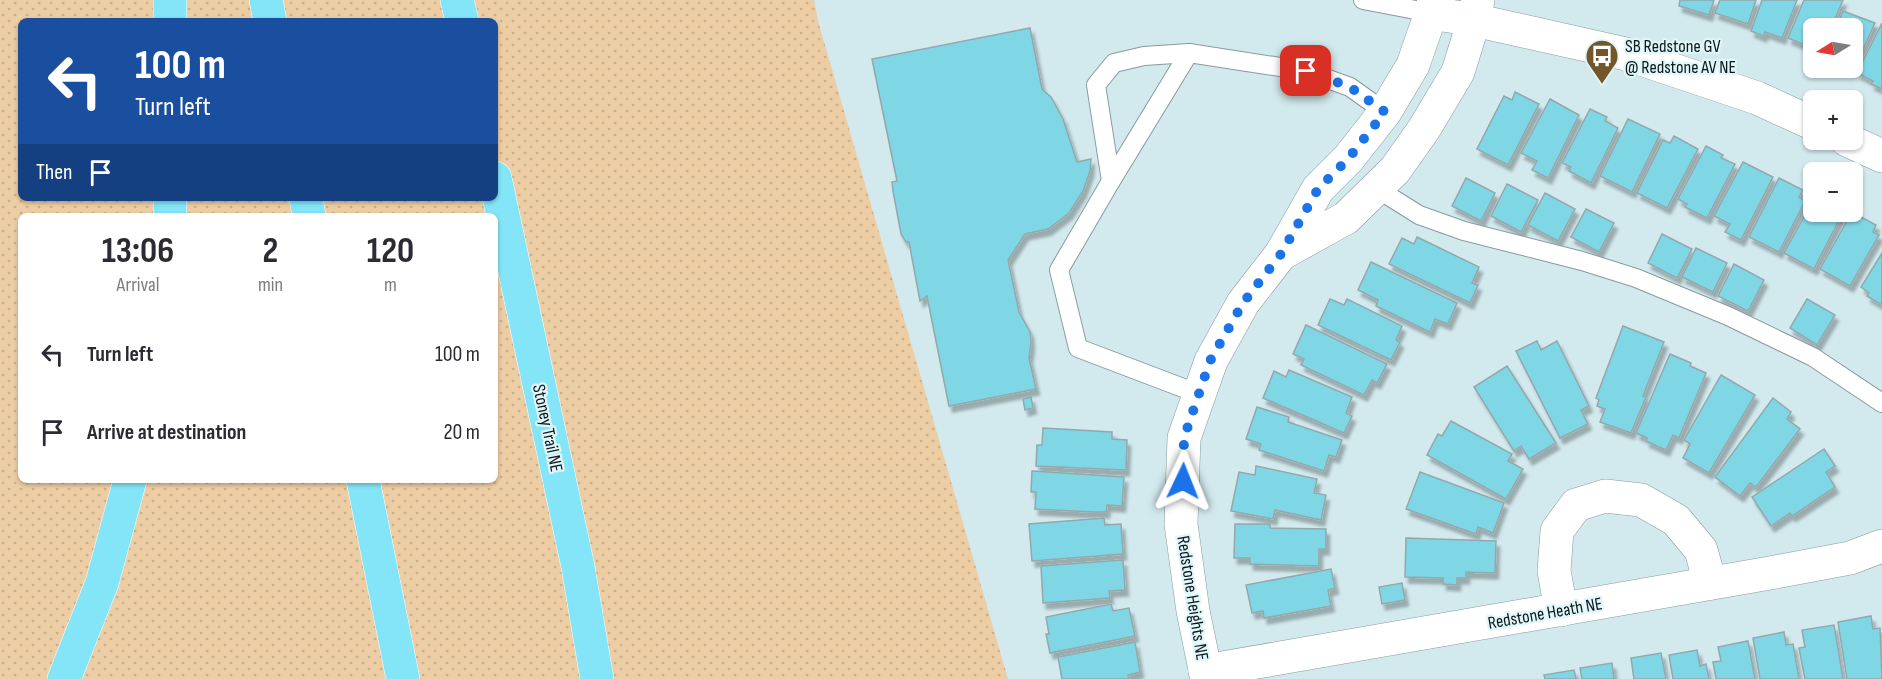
<!DOCTYPE html>
<html lang="en">
<head>
<meta charset="utf-8">
<style>
  :root { --surface:#fff; --page:#f7f7f7; --text:#2b2b33; --muted:#7c7c81 }
  body { margin:0; font-family:"Sofia Sans Condensed",sans-serif; background:var(--page); color:var(--text); height:100vh; display:flex; flex-direction:column; font-size:22px; white-space:nowrap }
  * { box-sizing:border-box; margin:0 }
  p { font-size:20px; color:var(--muted) }
  .icon { flex:none; width:33px; height:33px; fill:none; stroke:currentColor; stroke-width:2; stroke-linecap:round; stroke-linejoin:round }
  .map { position:relative; flex:1; overflow:hidden }
  .panel { position:absolute; left:18px; top:213px; width:480px; height:270px; display:flex; flex-direction:column; background:var(--surface); border-radius:9px; box-shadow:0 2px 4px #0004 }
  .panel>* { flex:none }
  .guide { position:absolute; left:18px; top:18px; width:480px; height:183px; border-radius:9px; box-shadow:0 2px 4px #0004; background:#1a4fa0; color:#fff; overflow:hidden }
  .needle { width:39px; rotate:259deg }
  .tools { position:absolute; left:1803px; top:18px; display:grid; gap:12px }
  .tools a { display:grid; place-items:center; width:60px; height:60px; border-radius:9px; background:var(--surface); box-shadow:0 2px 4px #0004; font-size:30px }
  .pin { position:absolute; display:grid; place-items:center; width:51px; height:51px; color:#fff; margin:-26px; border-radius:12px; box-shadow:0 3px 9px #0006 }
  .me { position:absolute; width:66px; margin:-33px; rotate:2deg; stroke-linejoin:round; filter:drop-shadow(0 0 4px #0008) }
  .turn { display:flex; align-items:center; gap:21px; height:126px; padding:0 18px; font-size:27px }
  .turn .icon { width:78px; height:78px; stroke-width:2.5 }
  .turn b { display:block; font-size:42px; line-height:51px }
  .then { display:flex; align-items:center; height:57px; padding:0 18px; background:#0003; gap:12px; font-size:22px }
  .eta { display:flex; justify-content:space-evenly; align-items:center; height:102px; text-align:center }
  .eta b { font-size:36px; font-weight:700; line-height:42px }
  ul { padding:0; list-style:none }
  li { display:flex; align-items:center; gap:18px; height:78px; padding:0 18px }
  li div { flex:1 }
  li b { display:block; font-size:22px }
  li em { font-style:normal }
  .map>svg:first-child { display:block }
</style>
</head>
<body>
<div class="map">
<svg width="1882" height="679" viewBox="0 0 1882 679">
  <defs>
    <pattern id="green-dots" width="8" height="8" patternUnits="userSpaceOnUse" patternTransform="scale(1.5)"><rect width="8" height="8" fill="#edcda3"/><path d="M2 2h.1M6 6h.1" fill="none" stroke="#caaf8c" stroke-width="1.8" stroke-linecap="round"/></pattern>
    <filter id="shadow"><feDropShadow dx="3.5" dy="6" stdDeviation="1.5" flood-color="#0004"/></filter>
  </defs>
  <rect width="100%" height="100%" fill="#d2e9ed"/>
  <path fill="url(#green-dots)" fill-rule="evenodd" d="M 0,0 L 814,0 L 818,21 L 1008,679 L 0,679 ZM 21,21 L 495,21 L 495,198 L 21,198 ZM 21,216 L 495,216 L 495,480 L 21,480 Z"/>
  <g fill="#7fd7e6" stroke="#93a8ac" stroke-width="1.5" filter="url(#shadow)">
    <path d="M 1680,0 L 1714,0 L 1709,15 L 1679,6 Z"/>
    <path d="M 1720,0 L 1756,0 L 1748,24 L 1715,13 Z"/>
    <path d="M 1762,0 L 1797,0 L 1782,38 L 1765,32 L 1763,36 L 1751,31 Z"/>
    <path d="M 1804,0 L 1843,0 L 1831,28 L 1814,28 L 1814,46 L 1812,48 L 1788,38 Z"/>
    <path d="M 1843,11 L 1875,23 L 1854,69 L 1850,68 L 1852,68 L 1852,28 L 1836,28 Z"/>
    <path d="M 1882,23 L 1882,89 L 1871,84 L 1873,81 L 1857,73 Z"/>
    <path d="M 1030,28 L 1042,89 L 1051,97 L 1063,119 L 1077,162 L 1091,159 L 1090,171 L 1083,191 L 1069,213 L 1048,229 L 1025,234 L 1008,260 L 1019,312 L 1030,332 L 1031,343 L 1029,358 L 1036,389 L 949,406 L 927,296 L 920,301 L 909,242 L 906,242 L 901,234 L 893,191 L 892,182 L 897,181 L 872,59 Z"/>
    <path d="M 1515,92 L 1539,104 L 1508,165 L 1477,149 L 1504,96 L 1512,100 Z"/>
    <path d="M 1550,99 L 1579,115 L 1548,178 L 1532,170 L 1537,161 L 1521,153 Z"/>
    <path d="M 1590,109 L 1607,117 L 1605,121 L 1618,128 L 1591,183 L 1569,171 L 1571,167 L 1562,163 Z"/>
    <path d="M 1628,119 L 1660,134 L 1632,192 L 1600,176 Z"/>
    <path d="M 1674,136 L 1698,149 L 1667,208 L 1637,193 L 1663,140 L 1670,143 Z"/>
    <path d="M 1706,146 L 1723,155 L 1721,158 L 1735,164 L 1707,218 L 1685,207 L 1687,204 L 1678,199 Z"/>
    <path d="M 1743,162 L 1773,177 L 1741,240 L 1725,232 L 1730,224 L 1714,216 Z"/>
    <path d="M 1466,178 L 1495,193 L 1481,221 L 1452,206 Z"/>
    <path d="M 1779,178 L 1803,190 L 1799,197 L 1805,201 L 1779,252 L 1749,237 Z"/>
    <path d="M 1507,184 L 1538,200 L 1521,232 L 1491,216 Z"/>
    <path d="M 1545,193 L 1575,209 L 1558,241 L 1528,225 Z"/>
    <path d="M 1814,199 L 1814,212 L 1837,212 L 1842,214 L 1814,269 L 1784,253 Z"/>
    <path d="M 1586,209 L 1614,223 L 1599,252 L 1571,237 Z"/>
    <path d="M 1852,212 L 1876,225 L 1873,232 L 1879,235 L 1850,286 L 1820,269 Z"/>
    <path d="M 1662,234 L 1692,249 L 1677,278 L 1648,263 Z"/>
    <path d="M 1417,237 L 1479,267 L 1472,283 L 1478,285 L 1470,303 L 1389,264 L 1402,238 L 1414,244 Z"/>
    <path d="M 1696,248 L 1727,263 L 1713,292 L 1682,277 Z"/>
    <path d="M 1882,253 L 1882,305 L 1867,296 L 1869,293 L 1861,287 Z"/>
    <path d="M 1371,262 L 1457,303 L 1448,324 L 1435,319 L 1430,332 L 1376,306 L 1378,300 L 1358,290 Z"/>
    <path d="M 1734,264 L 1764,280 L 1748,311 L 1718,296 Z"/>
    <path d="M 1330,299 L 1344,305 L 1347,299 L 1402,326 L 1396,340 L 1400,342 L 1391,360 L 1318,325 Z"/>
    <path d="M 1807,299 L 1835,315 L 1817,345 L 1790,328 Z"/>
    <path d="M 1306,325 L 1387,364 L 1377,383 L 1372,380 L 1364,395 L 1301,365 L 1304,359 L 1293,354 Z"/>
    <path d="M 1623,326 L 1664,342 L 1643,396 L 1646,397 L 1631,433 L 1600,422 L 1605,409 L 1597,406 L 1599,400 L 1596,398 Z"/>
    <path d="M 1537,341 L 1541,350 L 1557,341 L 1589,406 L 1581,410 L 1588,424 L 1560,438 L 1516,351 Z"/>
    <path d="M 1670,354 L 1691,363 L 1690,366 L 1706,373 L 1679,438 L 1673,435 L 1666,450 L 1646,441 L 1647,438 L 1636,433 Z"/>
    <path d="M 1507,366 L 1556,443 L 1529,459 L 1521,446 L 1514,451 L 1474,387 Z"/>
    <path d="M 1289,370 L 1352,397 L 1346,413 L 1352,416 L 1344,433 L 1263,398 L 1274,371 L 1286,377 Z"/>
    <path d="M 1721,375 L 1755,395 L 1709,473 L 1683,458 L 1690,444 L 1684,440 Z"/>
    <path d="M 1031,397 L 1033,408 L 1025,410 L 1023,399 Z"/>
    <path d="M 1773,398 L 1791,412 L 1787,419 L 1800,429 L 1756,487 L 1750,483 L 1740,496 L 1715,477 Z"/>
    <path d="M 1257,407 L 1289,417 L 1288,422 L 1342,440 L 1336,457 L 1329,455 L 1324,471 L 1259,450 L 1261,444 L 1246,439 Z"/>
    <path d="M 1451,421 L 1512,454 L 1508,461 L 1523,469 L 1506,499 L 1427,455 L 1438,434 L 1442,436 Z"/>
    <path d="M 1043,428 L 1112,432 L 1112,439 L 1127,440 L 1126,470 L 1036,466 L 1037,445 L 1042,445 Z"/>
    <path d="M 1824,449 L 1835,466 L 1826,472 L 1835,487 L 1792,516 L 1790,513 L 1771,526 L 1752,497 Z"/>
    <path d="M 1256,466 L 1317,479 L 1314,493 L 1326,495 L 1321,520 L 1275,510 L 1273,519 L 1231,511 L 1239,472 L 1255,475 Z"/>
    <path d="M 1032,471 L 1124,477 L 1122,506 L 1107,505 L 1106,512 L 1093,512 L 1035,509 L 1036,492 L 1031,492 Z"/>
    <path d="M 1420,472 L 1504,503 L 1493,533 L 1478,527 L 1476,534 L 1406,509 Z"/>
    <path d="M 1104,518 L 1105,525 L 1121,524 L 1123,554 L 1032,561 L 1029,524 Z"/>
    <path d="M 1235,524 L 1270,524 L 1270,528 L 1326,529 L 1326,549 L 1319,549 L 1319,566 L 1250,564 L 1250,558 L 1234,558 Z"/>
    <path d="M 1406,538 L 1496,541 L 1495,573 L 1466,572 L 1466,578 L 1457,578 L 1457,585 L 1443,584 L 1443,578 L 1405,577 Z"/>
    <path d="M 1123,560 L 1125,590 L 1109,591 L 1110,598 L 1043,603 L 1041,566 Z"/>
    <path d="M 1331,569 L 1335,588 L 1328,590 L 1331,606 L 1264,618 L 1263,611 L 1252,613 L 1246,585 Z"/>
    <path d="M 1402,583 L 1405,600 L 1382,604 L 1379,587 Z"/>
    <path d="M 1111,604 L 1113,611 L 1129,608 L 1135,636 L 1050,653 L 1046,634 L 1049,634 L 1046,617 Z"/>
    <path d="M 1871,616 L 1873,629 L 1880,628 L 1882,679 L 1847,679 L 1838,622 Z"/>
    <path d="M 1834,625 L 1843,679 L 1805,679 L 1799,648 L 1805,647 L 1802,630 Z"/>
    <path d="M 1784,632 L 1786,645 L 1793,644 L 1799,679 L 1760,679 L 1753,638 Z"/>
    <path d="M 1748,641 L 1755,679 L 1716,679 L 1713,662 L 1721,661 L 1718,647 Z"/>
    <path d="M 1135,642 L 1140,672 L 1128,675 L 1129,679 L 1062,679 L 1058,657 Z"/>
    <path d="M 1697,650 L 1700,666 L 1706,664 L 1709,679 L 1673,679 L 1669,655 Z"/>
    <path d="M 1661,653 L 1666,679 L 1634,679 L 1631,658 Z"/>
    <path d="M 1612,663 L 1614,679 L 1582,679 L 1580,668 Z"/>
    <path d="M 1574,670 L 1576,679 L 1545,679 L 1544,675 Z"/>
  </g>
  <g fill="none" stroke-linecap="round" stroke-linejoin="round">
    <g stroke="#879b9f" stroke-width="20">
      <g id="service">
        <path d="M 1363,0 L 1431,13"/>
        <path d="M 1111,181 L 1096,85 L 1114,63 L 1144,56 L 1189,53"/>
        <path d="M 1376,188 L 1419,215 L 1464,231 L 1582,261 L 1636,278 L 1728,316 L 1813,357 L 1882,403"/>
        <path d="M 1199,394 L 1078,348 L 1059,270 L 1111,181 L 1189,53 L 1306,71 L 1350,87 L 1385,112"/>
      </g>
    </g>
    <g stroke="#879b9f" stroke-width="34">
      <g id="minor">
        <path d="M 1281,254 L 1346,218 L 1395,170 L 1424,129 L 1458,72 L 1474,20 L 1478,0"/>
        <path d="M 1561,610 L 1554,571 L 1557,531 L 1576,505 L 1605,496 L 1641,500 L 1676,520 L 1701,550 L 1710,583"/>
        <path d="M 1205,671 L 1770,573 L 1850,558 L 1882,546"/>
        <path d="M 1207,679 L 1193,611 L 1181,524 L 1184,438 L 1211,361 L 1243,303 L 1281,254 L 1318,189 L 1348,159 L 1385,112 L 1413,65 L 1431,13"/>
      </g>
    </g>
    <g stroke="#879b9f" stroke-width="34">
      <g id="tertiary">
        <path d="M 1434,0 L 1431,13 L 1474,20 L 1626,54 L 1757,98 L 1814,124"/>
        <path d="M 1847,140 L 1882,156"/>
      </g>
    </g>
    <g stroke="#fff" stroke-width="34">
      <g id="motorway">
        <path d="M 266,0 L 270,21"/>
        <path d="M 457,0 L 462,21"/>
        <path d="M 170,21 L 170,0"/>
        <path d="M 495,178 L 578,567 L 597,679"/>
        <path d="M 306,198 L 309,216"/>
        <path d="M 170,216 L 170,198"/>
        <path d="M 363,480 L 403,679"/>
        <path d="M 64,679 L 102,583 L 130,480"/>
      </g>
    </g>
    <use href="#service" stroke="#fff" stroke-width="18"/>
    <use href="#minor" stroke="#fff" stroke-width="33"/>
    <use href="#tertiary" stroke="#fff" stroke-width="33"/>
    <use href="#motorway" stroke="#83e5f7" stroke-width="33"/>
  </g>
  <g fill="none" stroke-linecap="round" stroke-linejoin="round">
    <path stroke="#1a73e8" stroke-width="10" stroke-dasharray="0 18" d="M 1183,481 L 1184,438 L 1210,361 L 1243,303 L 1281,254 L 1318,189 L 1348,159 L 1385,112 L 1350,87 L 1306,71"/>
  </g>
  <defs>
    <g id="bus-pin" transform="scale(1.725)"><path d="M0 17L-7.5 6A9.5 9.5 0 1 1 7.5 6Z" fill="#74562b" stroke="#dff6fa"/><path d="M-5-6H5V4H4V6H2V4H-2V6H-4V4H-5ZM-3.5-4V0h7V-4ZM-3.5 1.2v1.5H-2V1.2ZM2 1.2v1.5H3.5V1.2Z" fill="#fff"/></g>
  </defs>
  <g fill-rule="evenodd">
    <use href="#bus-pin" x="1602" y="56"/>
  </g>
  <g text-anchor="middle" stroke-width="4.5" stroke-linejoin="round" paint-order="stroke">
    <g font-size="18" fill="#0f1718" stroke="#dff6fa" text-anchor="start">
      <text x="1625" y="52">SB Redstone GV<tspan x="1625" dy="21">@ Redstone AV NE</tspan></text>
    </g>
    <g font-size="18" fill="#0f1718" stroke="#dff6fa">
      <text transform="translate(548 428) rotate(78)" y="6">Stoney Trail NE</text>
      <text transform="translate(1193 598) rotate(81)" y="6">Redstone Heights NE</text>
      <text transform="translate(1545 613) rotate(-10)" y="6">Redstone Heath NE</text>
    </g>
  </g>
</svg>
<div class="tools">
<a><svg class="needle" viewBox="-14 -14 28 28"><path d="M0-13l5 13h-10z" fill="#e53935"/><path d="M0 13l5-13h-10z" fill="#7c7c81"/></svg></a>
<a>+</a>
<a>−</a>
</div>
<div class="pin" style="left:1306px;top:71px;background:#d93025"><svg class="icon" aria-label="arrive" viewBox="0 0 24 24"><path d="M6 21V4h12l-3 4 3 4H6"/></svg></div>
<svg class="me" style="left:1183px;top:481px" viewBox="-20 -20 40 40"><path d="M0-17L14 15 0 8-14 15z" fill="#1a73e8" stroke="#fff" stroke-width="4"/></svg>
<div class="guide">
<div class="turn"><svg class="icon" aria-label="left" viewBox="0 0 24 24"><path d="M17 20v-9H6M10 6l-5 5 5 5"/></svg><div><b>100 m</b>Turn left</div></div>
<div class="then">Then<svg class="icon" aria-label="arrive" viewBox="0 0 24 24"><path d="M6 21V4h12l-3 4 3 4H6"/></svg></div>
</div>
<section class="panel">
<div class="eta">
<div><b>13:06</b><p>Arrival</p></div>
<div><b>2</b><p>min</p></div>
<div><b>120</b><p>m</p></div>
</div>
<ul>
<li><svg class="icon" aria-label="left" viewBox="0 0 24 24"><path d="M17 20v-9H6M10 6l-5 5 5 5"/></svg><div><b>Turn left</b></div><em>100 m</em></li>
<li><svg class="icon" aria-label="arrive" viewBox="0 0 24 24"><path d="M6 21V4h12l-3 4 3 4H6"/></svg><div><b>Arrive at destination</b></div><em>20 m</em></li>
</ul>
</section>
</div>
</body>
</html>
